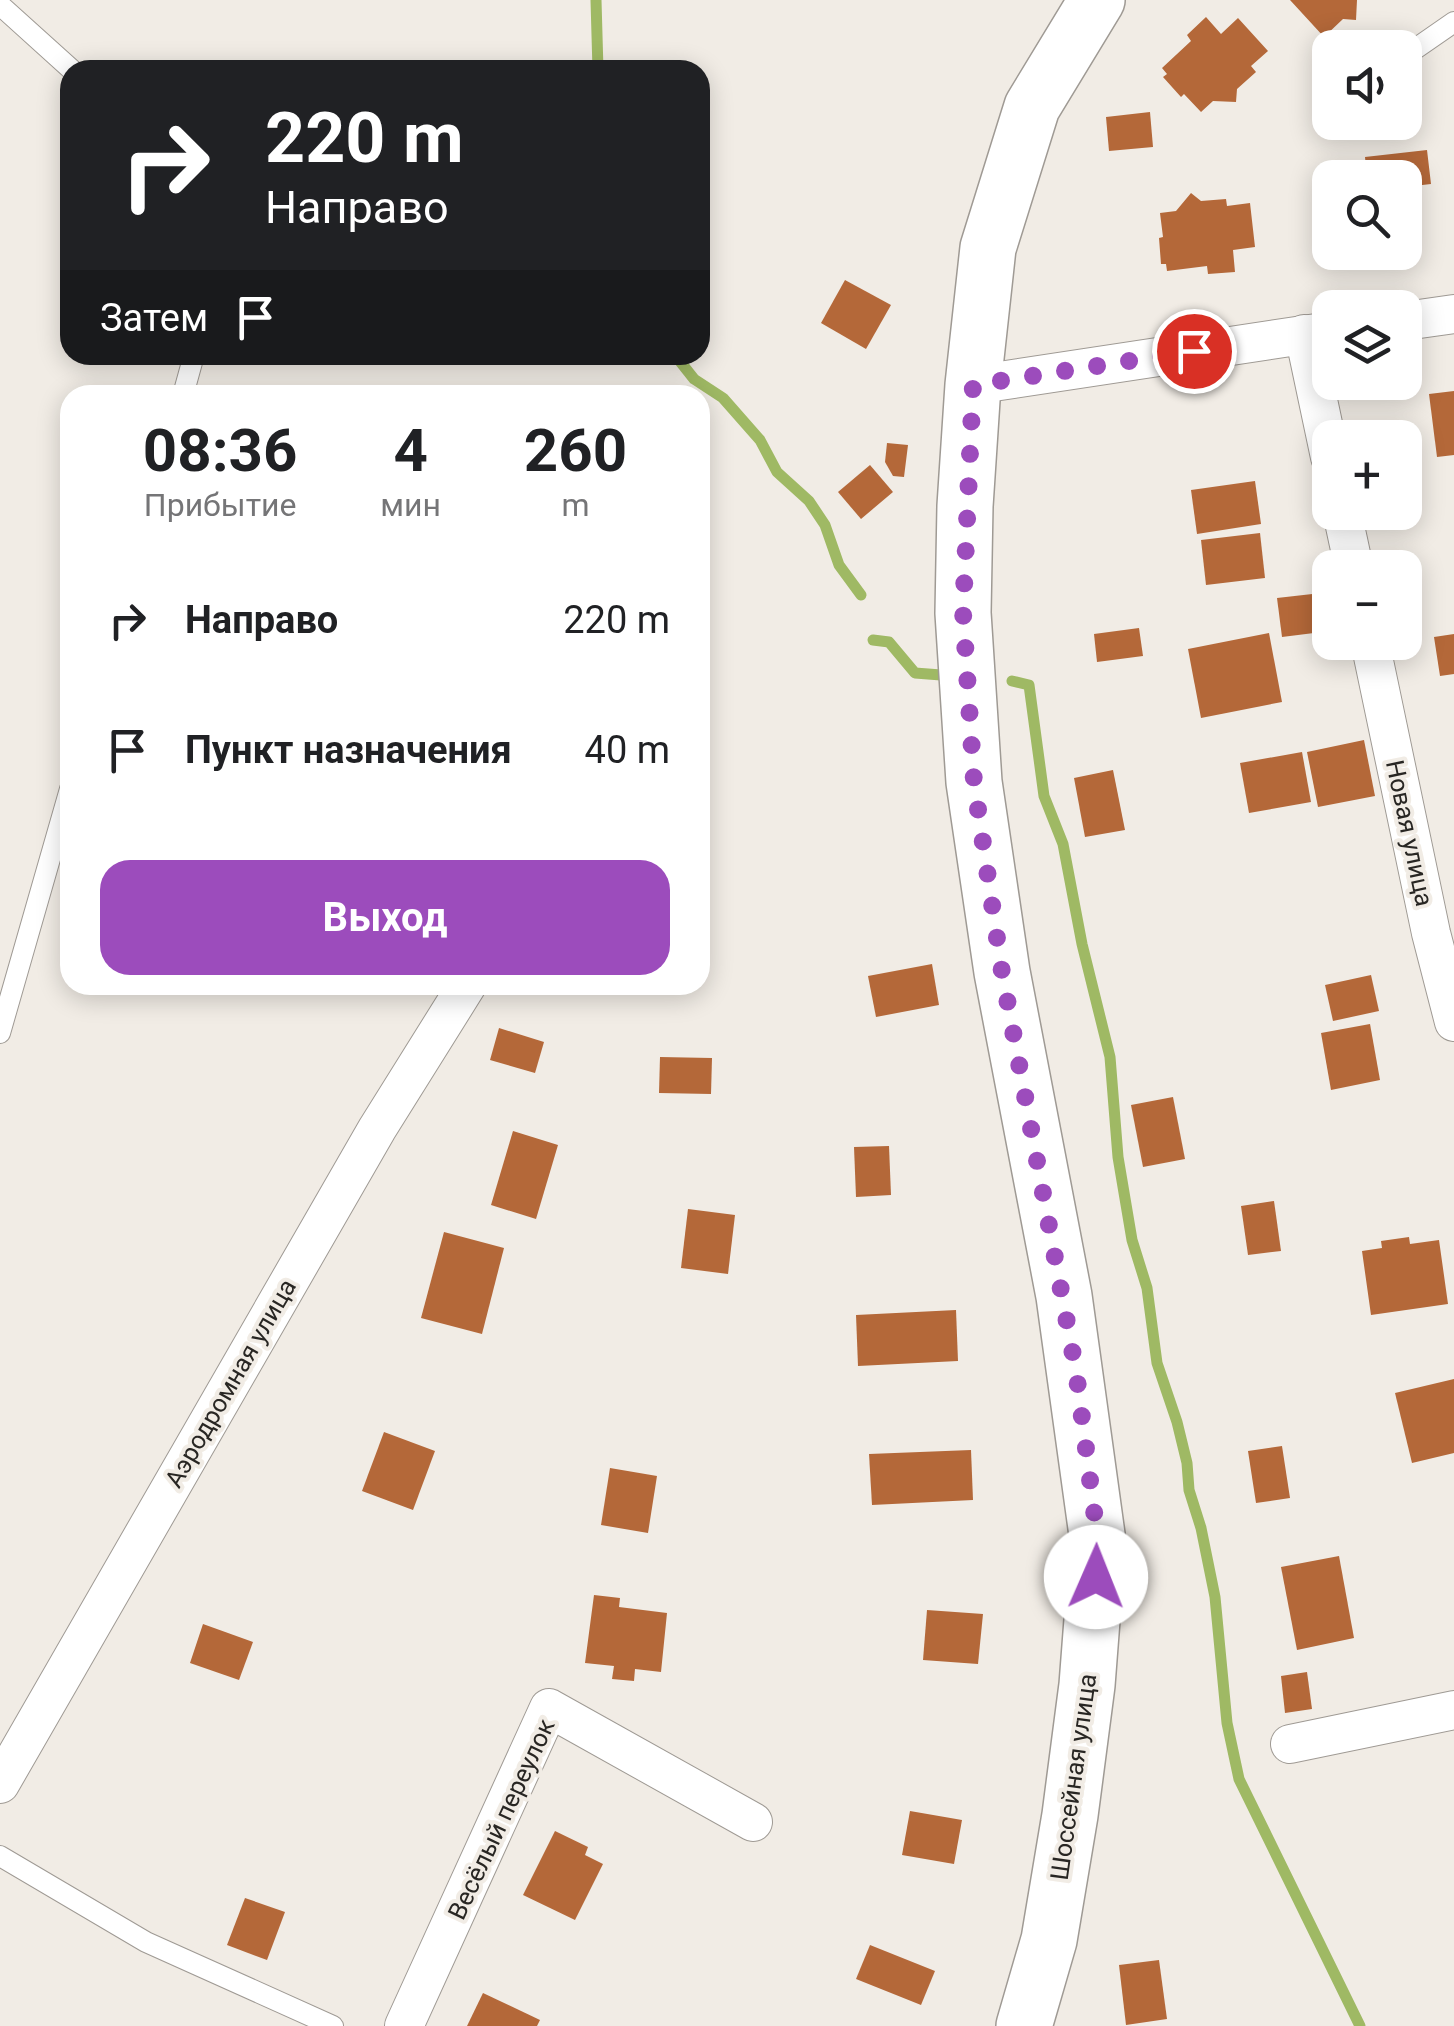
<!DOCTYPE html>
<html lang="ru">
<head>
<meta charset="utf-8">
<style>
  :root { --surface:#fff; --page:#f2f2f2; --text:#202124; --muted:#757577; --accent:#9c4cbc }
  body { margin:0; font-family:Roboto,sans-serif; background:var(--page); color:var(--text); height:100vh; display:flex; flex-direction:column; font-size:38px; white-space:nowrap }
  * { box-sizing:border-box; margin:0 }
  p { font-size:32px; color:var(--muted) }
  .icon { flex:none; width:55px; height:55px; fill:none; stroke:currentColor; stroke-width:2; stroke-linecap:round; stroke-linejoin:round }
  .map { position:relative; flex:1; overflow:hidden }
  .side { position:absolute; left:60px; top:385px; width:650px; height:610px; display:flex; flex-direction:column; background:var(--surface); border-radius:30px; box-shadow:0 5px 25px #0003 }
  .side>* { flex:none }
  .hud { position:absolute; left:60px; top:60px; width:650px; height:305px; border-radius:30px; box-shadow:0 5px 25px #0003; background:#202124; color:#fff; overflow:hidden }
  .buttons { position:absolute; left:1312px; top:30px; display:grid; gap:20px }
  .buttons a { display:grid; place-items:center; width:110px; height:110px; border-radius:20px; background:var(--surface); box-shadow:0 5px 25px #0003; font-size:50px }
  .pin { position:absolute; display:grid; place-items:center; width:85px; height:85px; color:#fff; margin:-42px; border:5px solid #fff; border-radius:50%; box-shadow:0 2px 10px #0007 }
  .me { position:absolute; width:110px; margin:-55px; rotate:1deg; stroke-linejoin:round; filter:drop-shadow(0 0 8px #0008) }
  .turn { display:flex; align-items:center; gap:35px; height:210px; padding:0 40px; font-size:45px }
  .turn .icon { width:130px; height:130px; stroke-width:2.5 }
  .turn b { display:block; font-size:70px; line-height:85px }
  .then { display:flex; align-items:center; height:95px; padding:0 40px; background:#0003; gap:20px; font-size:38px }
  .eta { display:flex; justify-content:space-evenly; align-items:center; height:170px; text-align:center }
  .eta b { font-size:60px; font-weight:700; line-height:70px }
  .button { display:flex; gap:20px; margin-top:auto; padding:20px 40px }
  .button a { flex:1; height:115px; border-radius:30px; background:var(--accent); color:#fff; font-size:40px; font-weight:700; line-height:115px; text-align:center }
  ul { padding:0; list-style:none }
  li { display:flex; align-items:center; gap:30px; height:130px; padding:0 40px }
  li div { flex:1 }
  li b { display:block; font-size:38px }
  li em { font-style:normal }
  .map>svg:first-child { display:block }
</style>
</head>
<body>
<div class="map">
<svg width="1454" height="2026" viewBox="0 0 1454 2026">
  <rect width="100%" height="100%" fill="#f1ece5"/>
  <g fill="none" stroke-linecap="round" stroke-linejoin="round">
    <g stroke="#9fb964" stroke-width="11">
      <path d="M 596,0 L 598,70"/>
      <path d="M 675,355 L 694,379 L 723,398 L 760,440 L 777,472 L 809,501 L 825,525 L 839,565 L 861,595"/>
      <path d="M 873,640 L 889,642 L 915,673 L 941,675"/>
      <path d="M 1012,681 L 1029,685 L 1044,796 L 1063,844 L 1082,944 L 1110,1057 L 1118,1157 L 1132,1240 L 1147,1288 L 1157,1363 L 1177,1422 L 1187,1463 L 1189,1490 L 1201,1528 L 1215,1597 L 1227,1723 L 1239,1779 L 1360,2026"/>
    </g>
  </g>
  <g fill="#b46839">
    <path d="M 1290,0 L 1357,0 L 1356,20 L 1343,19 L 1324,37 Z"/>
    <path d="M 1206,17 L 1221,34 L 1238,18 L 1268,51 L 1251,66 L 1256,72 L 1237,89 L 1236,102 L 1213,101 L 1201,112 L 1184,94 L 1181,97 L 1163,77 L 1167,74 L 1162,68 L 1191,41 L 1187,35 Z"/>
    <path d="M 1150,112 L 1153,147 L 1109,151 L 1106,117 Z"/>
    <path d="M 1427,150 L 1431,184 L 1405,187 L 1405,178 L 1367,178 L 1365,157 Z"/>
    <path d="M 1191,193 L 1201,201 L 1226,199 L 1227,206 L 1250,203 L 1255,247 L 1233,250 L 1235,272 L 1208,274 L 1207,266 L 1167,271 L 1166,264 L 1161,264 L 1159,238 L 1163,237 L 1160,213 L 1176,211 Z"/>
    <path d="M 845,280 L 891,305 L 866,349 L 821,323 Z"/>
    <path d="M 1454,391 L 1454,455 L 1437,457 L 1429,394 Z"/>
    <path d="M 887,443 L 908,445 L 904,477 L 893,476 L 885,462 Z"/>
    <path d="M 870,465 L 893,492 L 861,519 L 838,492 Z"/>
    <path d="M 1255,481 L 1261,524 L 1197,534 L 1191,490 Z"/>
    <path d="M 1260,533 L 1265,578 L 1206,585 L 1201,540 Z"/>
    <path d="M 1330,592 L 1330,631 L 1282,637 L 1277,598 Z"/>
    <path d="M 1139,628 L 1143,656 L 1097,662 L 1094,634 Z"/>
    <path d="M 1269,633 L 1282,702 L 1201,718 L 1188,649 Z"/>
    <path d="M 1454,634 L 1454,674 L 1440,676 L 1434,637 Z"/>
    <path d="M 1364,740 L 1375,796 L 1318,807 L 1307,752 Z"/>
    <path d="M 1302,752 L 1311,802 L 1249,813 L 1240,763 Z"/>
    <path d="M 1113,770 L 1125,830 L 1085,837 L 1074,778 Z"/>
    <path d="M 932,964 L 939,1005 L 876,1017 L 868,976 Z"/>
    <path d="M 1371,975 L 1379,1011 L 1333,1021 L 1325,985 Z"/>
    <path d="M 1370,1024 L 1380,1080 L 1331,1090 L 1321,1033 Z"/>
    <path d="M 499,1028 L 544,1042 L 535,1073 L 490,1060 Z"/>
    <path d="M 660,1057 L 712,1058 L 711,1094 L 659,1093 Z"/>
    <path d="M 1173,1097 L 1185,1159 L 1143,1167 L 1131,1105 Z"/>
    <path d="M 513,1131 L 558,1145 L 536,1219 L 491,1205 Z"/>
    <path d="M 889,1146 L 891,1195 L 856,1197 L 854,1147 Z"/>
    <path d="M 1274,1201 L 1281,1251 L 1248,1255 L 1241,1206 Z"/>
    <path d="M 688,1209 L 735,1215 L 728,1274 L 681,1268 Z"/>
    <path d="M 444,1232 L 504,1248 L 482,1334 L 421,1318 Z"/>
    <path d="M 1409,1237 L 1410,1244 L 1439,1240 L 1448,1304 L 1371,1315 L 1362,1251 L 1382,1248 L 1381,1241 Z"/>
    <path d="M 956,1310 L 958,1361 L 858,1366 L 856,1315 Z"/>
    <path d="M 1454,1379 L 1454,1453 L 1412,1463 L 1395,1393 Z"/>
    <path d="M 384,1432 L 435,1451 L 413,1510 L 362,1491 Z"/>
    <path d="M 1282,1446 L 1290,1498 L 1256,1503 L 1248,1451 Z"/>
    <path d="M 971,1450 L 973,1500 L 872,1505 L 869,1454 Z"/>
    <path d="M 610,1468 L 657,1476 L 648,1533 L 601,1525 Z"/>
    <path d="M 1339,1556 L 1354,1638 L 1297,1650 L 1281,1567 Z"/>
    <path d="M 594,1595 L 620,1598 L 619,1607 L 667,1613 L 661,1672 L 635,1669 L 634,1681 L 612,1679 L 614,1666 L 585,1663 Z"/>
    <path d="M 927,1610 L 983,1614 L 978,1664 L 923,1660 Z"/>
    <path d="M 203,1624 L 253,1642 L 239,1680 L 190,1663 Z"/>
    <path d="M 1307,1672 L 1312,1709 L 1285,1713 L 1281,1676 Z"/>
    <path d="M 910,1811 L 962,1820 L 954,1864 L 902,1855 Z"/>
    <path d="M 555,1831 L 588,1847 L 585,1855 L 603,1864 L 575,1920 L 523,1895 Z"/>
    <path d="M 245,1898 L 285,1912 L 267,1960 L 227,1945 Z"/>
    <path d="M 870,1945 L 935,1971 L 921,2005 L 856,1979 Z"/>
    <path d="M 1159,1960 L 1167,2019 L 1126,2025 L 1119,1965 Z"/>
    <path d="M 483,1993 L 540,2020 L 537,2026 L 467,2026 Z"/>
  </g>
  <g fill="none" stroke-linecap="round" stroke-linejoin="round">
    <g stroke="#9f9a94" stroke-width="22">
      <g id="service">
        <path d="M 0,5 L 72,70"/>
        <path d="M 1405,56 L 1454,22"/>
        <path d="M 183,395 L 194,355"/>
        <path d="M 0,1033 L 70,789"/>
        <path d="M 0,1856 L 146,1942 L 333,2026"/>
      </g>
    </g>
    <g stroke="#9f9a94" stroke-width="40">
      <g id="minor">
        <path d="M 1405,321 L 1454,314"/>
        <path d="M 1304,334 L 1330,457"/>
        <path d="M 973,385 L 1330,331"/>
        <path d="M 1342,512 L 1354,568"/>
        <path d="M 1370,642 L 1431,933 L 1454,1022"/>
        <path d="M 1290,1744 L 1454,1710"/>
        <path d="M 0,1784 L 377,1129 L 467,985"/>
        <path d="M 404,2026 L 549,1708 L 753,1822"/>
      </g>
    </g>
    <g stroke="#9f9a94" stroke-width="58">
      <path id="secondary" d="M 1024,2026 L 1049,1940 L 1070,1815 L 1087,1685 L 1098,1542 L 1064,1296 L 1002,972 L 974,782 L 963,613 L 965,506 L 973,385 L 988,248 L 1032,107 L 1097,0"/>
    </g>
    <use href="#service" stroke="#fff" stroke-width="20"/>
    <use href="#minor" stroke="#fff" stroke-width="38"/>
    <use href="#secondary" stroke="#fff" stroke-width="55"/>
  </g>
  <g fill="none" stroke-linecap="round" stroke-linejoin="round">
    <path stroke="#9c4cbc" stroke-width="18" stroke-dasharray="0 32.4" d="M 1096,1577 L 1098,1542 L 1076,1371 L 1002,972 L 974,782 L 963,612 L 973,385 L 1194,351"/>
  </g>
  <g text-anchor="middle" stroke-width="8" stroke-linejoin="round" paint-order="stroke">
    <g font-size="25" fill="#282623" stroke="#f1ece5">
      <text transform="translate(1410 833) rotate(78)" y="9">Новая улица</text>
      <text transform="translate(230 1383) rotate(-60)" y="9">Аэродромная улица</text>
      <text transform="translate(1073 1777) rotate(-82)" y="9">Шоссейная улица</text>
      <text transform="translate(501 1819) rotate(-65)" y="9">Весёлый переулок</text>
    </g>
  </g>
</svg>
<div class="buttons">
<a><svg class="icon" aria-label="sound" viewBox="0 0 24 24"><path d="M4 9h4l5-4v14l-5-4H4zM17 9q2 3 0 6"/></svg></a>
<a><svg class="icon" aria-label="search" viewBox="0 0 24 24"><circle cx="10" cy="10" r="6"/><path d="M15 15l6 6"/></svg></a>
<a><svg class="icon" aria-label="layers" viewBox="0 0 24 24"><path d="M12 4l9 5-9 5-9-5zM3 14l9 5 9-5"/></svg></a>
<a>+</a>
<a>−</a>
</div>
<div class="pin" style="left:1194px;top:351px;background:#d93025"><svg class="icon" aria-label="arrive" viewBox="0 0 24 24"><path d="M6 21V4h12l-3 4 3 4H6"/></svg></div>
<svg class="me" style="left:1096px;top:1577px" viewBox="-20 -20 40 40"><circle r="19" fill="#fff"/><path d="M0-13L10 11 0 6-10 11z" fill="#9c4cbc"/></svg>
<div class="hud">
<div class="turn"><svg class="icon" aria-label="right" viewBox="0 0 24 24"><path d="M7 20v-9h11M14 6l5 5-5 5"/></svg><div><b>220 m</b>Направо</div></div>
<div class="then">Затем<svg class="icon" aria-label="arrive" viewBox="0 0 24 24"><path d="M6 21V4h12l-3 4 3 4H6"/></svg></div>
</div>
<section class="side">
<div class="eta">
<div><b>08:36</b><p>Прибытие</p></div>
<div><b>4</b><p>мин</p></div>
<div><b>260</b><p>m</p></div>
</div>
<ul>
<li><svg class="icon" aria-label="right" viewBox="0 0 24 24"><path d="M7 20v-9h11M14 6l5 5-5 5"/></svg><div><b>Направо</b></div><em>220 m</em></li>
<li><svg class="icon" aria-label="arrive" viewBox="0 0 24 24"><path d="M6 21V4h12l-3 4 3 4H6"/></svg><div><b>Пункт назначения</b></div><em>40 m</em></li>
</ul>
<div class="button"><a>Выход</a></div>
</section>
</div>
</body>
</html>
